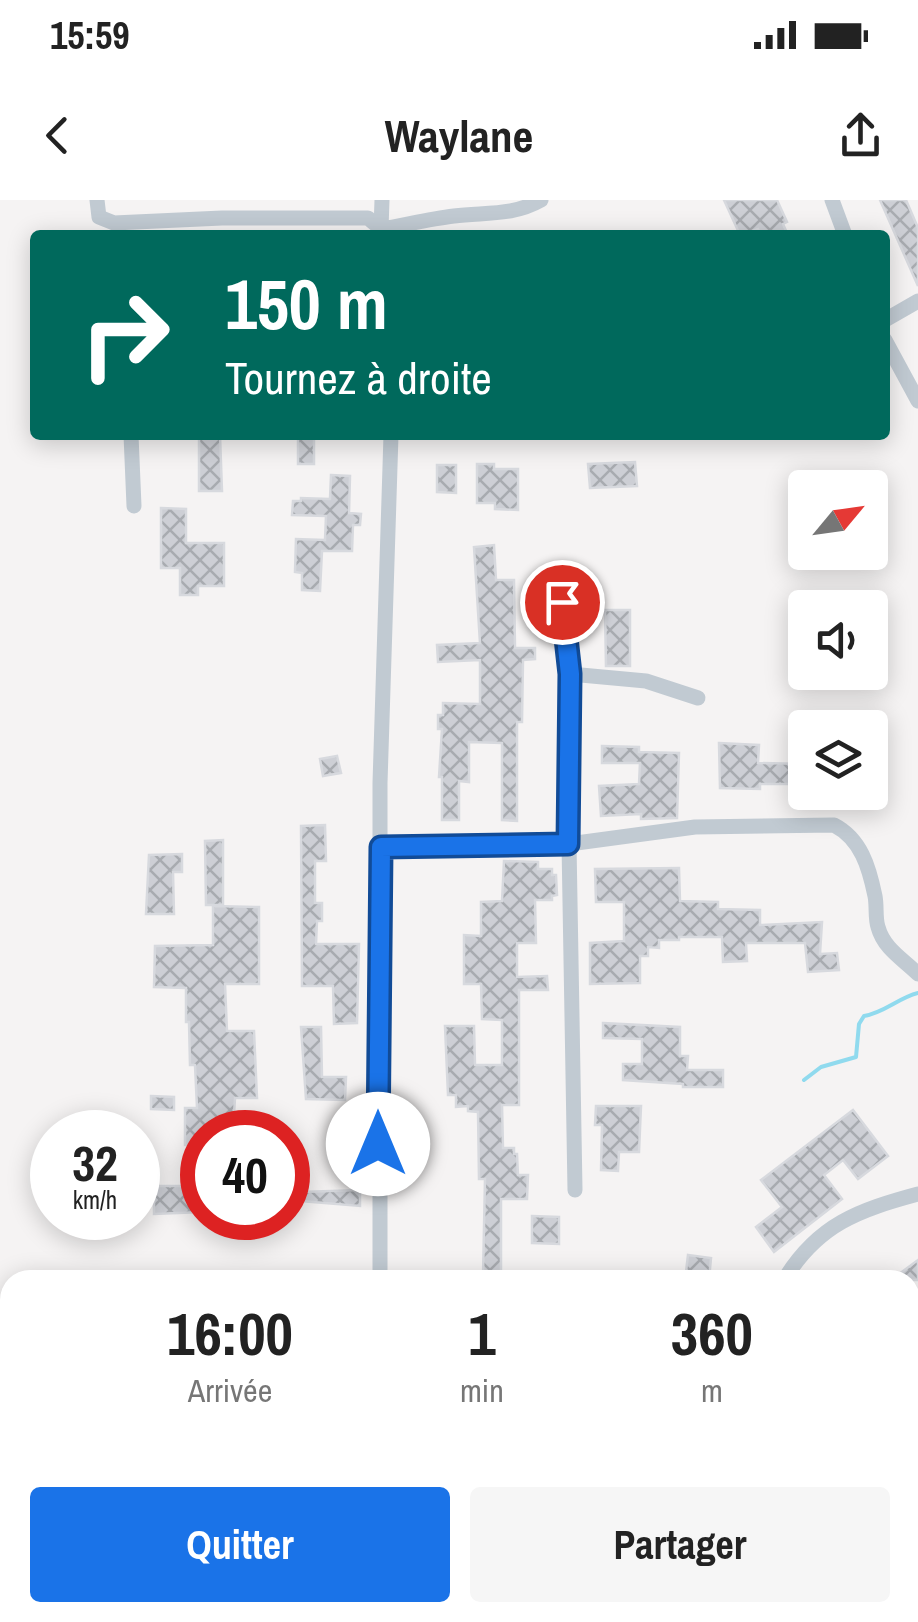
<!DOCTYPE html>
<html lang="fr">
<meta charset="utf-8">
<style>
body{margin:0;font-family:"Archivo Narrow",sans-serif;background:#f6f6f6;color:#222;height:100vh;display:flex;flex-direction:column;font-size:38px;white-space:nowrap}
*{box-sizing:border-box;margin:0}
p{font-size:32px;color:#767676}
.icon{flex:none;width:55px;height:55px;fill:none;stroke:currentColor;stroke-width:2;stroke-linecap:round;stroke-linejoin:round}
.map{position:relative;flex:1;overflow:hidden}
.details{position:absolute;left:0px;top:1070px;width:920px;height:352px;display:flex;flex-direction:column;background:#fff;border-radius:30px 30px 0 0;box-shadow:0 5px 25px #0003}
.details>*{flex:none}
.top-card{position:absolute;left:30px;top:30px;width:860px;height:210px;border-radius:10px;box-shadow:0 5px 25px #0003;background:#00695c;color:#fff;overflow:hidden}
.needle{width:65px;rotate:61deg}
.controls{position:absolute;left:788px;top:270px;display:grid;gap:20px}
.controls a{display:grid;place-items:center;width:100px;height:100px;border-radius:10px;background:#fff;box-shadow:0 5px 25px #0003;font-size:50px}
.speed{position:absolute;left:30px;top:910px;display:flex;gap:20px;font-size:50px;font-weight:700;text-align:center}
.speed>*{display:grid;place-content:center;width:130px;height:130px;border-radius:50%;background:#fff;box-shadow:0 5px 25px #0003;line-height:1}
.speed small{font-size:25px;font-weight:400}
.speed .limit{border:15px solid #d22;background:#fff;color:#111}
.pin{position:absolute;display:grid;place-items:center;width:85px;height:85px;color:#fff;margin:-42px;border:5px solid #fff;border-radius:50%;box-shadow:0 2px 10px #0007}
.me{position:absolute;width:110px;margin:-55px;rotate:0deg;stroke-linejoin:round;filter:drop-shadow(0 0 8px #0008)}
.turn{display:flex;align-items:center;gap:35px;height:210px;padding:0 30px;font-size:45px}
.turn .icon{width:130px;height:130px;stroke-width:2.5}
.turn b{display:block;font-size:70px;line-height:85px}
.eta{display:flex;justify-content:space-evenly;align-items:center;height:170px;text-align:center}
.eta b{font-size:60px;font-weight:800;line-height:70px}
.action{display:flex;gap:20px;margin-top:auto;padding:20px 30px}
.action a{flex:1;height:115px;border-radius:10px;background:#1a73e8;color:#fff;font-size:40px;font-weight:800;line-height:115px;text-align:center}
.action a+a{background:#f6f6f6;color:#222}
.status{display:flex;justify-content:space-between;align-items:center;height:70px;padding:0 50px;background:#fff;direction:ltr}
.status svg{height:28px;fill:currentColor}
header{display:flex;justify-content:space-between;align-items:center;height:130px;padding:0 30px;background:#fff;font-size:45px;font-weight:800}
.map>svg:first-child{display:block}
.lines{fill:none;stroke-linecap:round;stroke-linejoin:round}
.stream{stroke:#90daee;stroke-width:4}
.building{fill:url(#building-cross-hatch);stroke:#d7d9de;stroke-width:2.5}
.minor{stroke:#c1cad2;stroke-width:15}
.route-casing{stroke:#114b97;stroke-width:25}
.route{stroke:#1a73e8;stroke-width:18}
</style>
<div class="status"><b>15:59</b><svg viewBox="0 0 49 12"><path d="M0 12V9h3v3zM5 12V6h3v6zM10 12V3h3v9zM15 12V0h3v12zM26 1h20v11H26zM47 4h2v5h-2z"/></svg></div>
<header><svg class="icon" aria-label="back" viewBox="0 0 24 24"><path d="M15 5l-7 7 7 7"/></svg>Waylane<svg class="icon" aria-label="share" viewBox="0 0 24 24"><path d="M12 15V3M7 8l5-5 5 5M5 13v7h14v-7"/></svg></header>
<div class="map">
<svg width="918" height="1422" viewBox="0 0 918 1422">
<defs>
<pattern id="building-cross-hatch" width="8" height="8" patternUnits="userSpaceOnUse" patternTransform="scale(2.5)"><rect width="8" height="8" fill="#cdcfd5"/><path d="M0 0l8 8M0 8l8-8" fill="none" stroke="#a8abb0"/></pattern>
</defs>
<rect width="100%" height="100%" fill="#f5f3f3"/>
<g class="lines">
<path class="stream" d="M804,880L821,867L856,857L859,824L864,816C884,813 898,798 918,793"/>
</g>
<g class="building">
<path d="M724,0H777L787,22L783,24L788,35H761L758,29L740,35Z"/>
<path d="M880,0H906L918,28V86Z"/>
<path d="M199,235H220L222,291H199Z"/>
<rect x="298" y="235" width="16" height="29"/>
<path d="M635,262L637,286L590,288L588,264Z"/>
<path d="M477,264H494V269H518V310L495,309V303H477Z"/>
<path d="M437,265H456V293L437,292Z"/>
<path d="M331,275L350,276L349,313L361,314L360,325H353L352,351H322L320,391L302,390V373L295,372L296,339L325,340L326,316L292,315L293,301H301V298L330,299Z"/>
<path d="M161,308L186,309V343H224V386H198V395H180V368H161Z"/>
<path d="M494,345L496,380H514L515,448H535V459L523,460L522,522H517V621L502,620V543L469,542V582L459,581V620H442V577H439L442,529H438V515H443V503L480,504V460L438,462L437,445L480,443L474,347Z"/>
<path d="M605,410H630V466H606Z"/>
<path d="M719,543L759,545L758,563L805,564V584H760V589L720,588Z"/>
<path d="M602,546L639,547V552L679,553L677,618L641,619V614L601,616L599,586L639,584L640,563H602Z"/>
<path d="M337,556L341,573L323,576L320,559Z"/>
<path d="M325,625L326,661H315V703H322V721H317L316,744H359L357,823L334,824L333,786H302L301,626Z"/>
<path d="M223,640V705H206L205,641Z"/>
<path d="M182,654V672H173L174,714H146L149,655Z"/>
<path d="M504,661L538,662V669H552V675H556L557,695L552,696V700H535L536,743H517V777L547,776L548,790H519V905H502L503,948H514V954H517L518,975H528L527,999H501V1076H483L485,979H479L478,912L468,911V906L456,907V895H448L445,826H474L475,865H502V820L482,819L481,784H464V735L481,736V702L502,701Z"/>
<path d="M679,668L680,701L718,702V709L760,710V725L822,722L820,754L837,753L839,770L808,772L805,743H746L747,761L723,762L722,737H679V740H659V748L648,747V756H640V783L590,784V743L624,741V702H596L595,669Z"/>
<path d="M213,706L259,707V784H225L227,831H254L257,898H235L233,932H202V945H185V908H197L195,865H190L189,822H186V788L154,787L155,746L213,745Z"/>
<path d="M603,823L680,827V856H688L687,870H723V887H683V884L623,880V864H642V839L603,838Z"/>
<path d="M301,827H321L322,877H346L345,900L306,899Z"/>
<path d="M151,896L174,897V910L151,909Z"/>
<path d="M596,906H641L639,952H619L618,971L601,970L602,925H595Z"/>
<path d="M853,910L888,956L858,979L843,960L824,975L842,999L774,1052L756,1027L782,1007L761,980Z"/>
<path d="M154,986H202V1012L154,1014Z"/>
<path d="M360,990V1006L301,1001V992Z"/>
<path d="M532,1016L559,1017V1044L532,1043Z"/>
<path d="M688,1055L711,1058L709,1080H685Z"/>
<path d="M918,1060V1080H891Z"/>
</g>
<g class="lines">
<g class="minor">
<path d="M97,0L99,17L114,23L222,18H368L381,29L382,35"/>
<path d="M382,0L381,29C405,25 429,19 454,16C485,12 513,16 541,0"/>
<path d="M832,0L845,35"/>
<path d="M885,120L918,101"/>
<path d="M885,140L918,201"/>
<path d="M131,235L134,306"/>
<path d="M562,402L570,474L569,644L575,990"/>
<path d="M570,474L646,481L698,498"/>
<path d="M381,647L569,644L695,627L834,625C861,639 869,667 875,696C877,706 875,718 878,727C884,749 903,759 918,774"/>
<path d="M380,1080V583L391,235"/>
<path d="M784,1080C818,1024 859,1010 918,994"/>
<path d="M910,1168L918,1163"/>
<path d="M910,1266L918,1277"/>
<path d="M386,1412L387,1422"/>
<path d="M812,1412L819,1422"/>
<path d="M780,1422L788,1412"/>
</g>
</g>
<g class="lines">
<g class="route-casing">
<path id="route" d="M378,944L381,647L568,644L570,474L562,402"/>
</g>
<use href="#route" class="route"/>
</g>
</svg>
<div class="controls">
<a><svg class="needle" viewBox="-14 -14 28 28"><path d="M0-13l5 13h-10z" fill="#e53935"/><path d="M0 13l5-13h-10z" fill="#767676"/></svg></a>
<a><svg class="icon" aria-label="sound" viewBox="0 0 24 24"><path d="M4 9h4l5-4v14l-5-4H4zM17 9q2 3 0 6"/></svg></a>
<a><svg class="icon" aria-label="layers" viewBox="0 0 24 24"><path d="M12 4l9 5-9 5-9-5zM3 14l9 5 9-5"/></svg></a>
</div>
<div class="speed"><div>32<small>km/h</small></div><div class="limit">40</div></div>
<div class="pin" style="left:562px;top:402px;background:#d93025"><svg class="icon" aria-label="arrive" viewBox="0 0 24 24"><path d="M6 21V4h12l-3 4 3 4H6"/></svg></div>
<svg class="me" style="left:378px;top:944px" viewBox="-20 -20 40 40"><circle r="19" fill="#fff"/><path d="M0-13L10 11 0 6-10 11z" fill="#1a73e8"/></svg>
<div class="top-card">
<div class="turn"><svg class="icon" aria-label="right" viewBox="0 0 24 24"><path d="M7 20v-9h11M14 6l5 5-5 5"/></svg><div><b>150 m</b>Tournez à droite</div></div>
</div>
<section class="details">
<div class="eta">
<div><b>16:00</b><p>Arrivée</p></div>
<div><b>1</b><p>min</p></div>
<div><b>360</b><p>m</p></div>
</div>
<div class="action"><a>Quitter</a><a>Partager</a></div>
</section>
</div>
